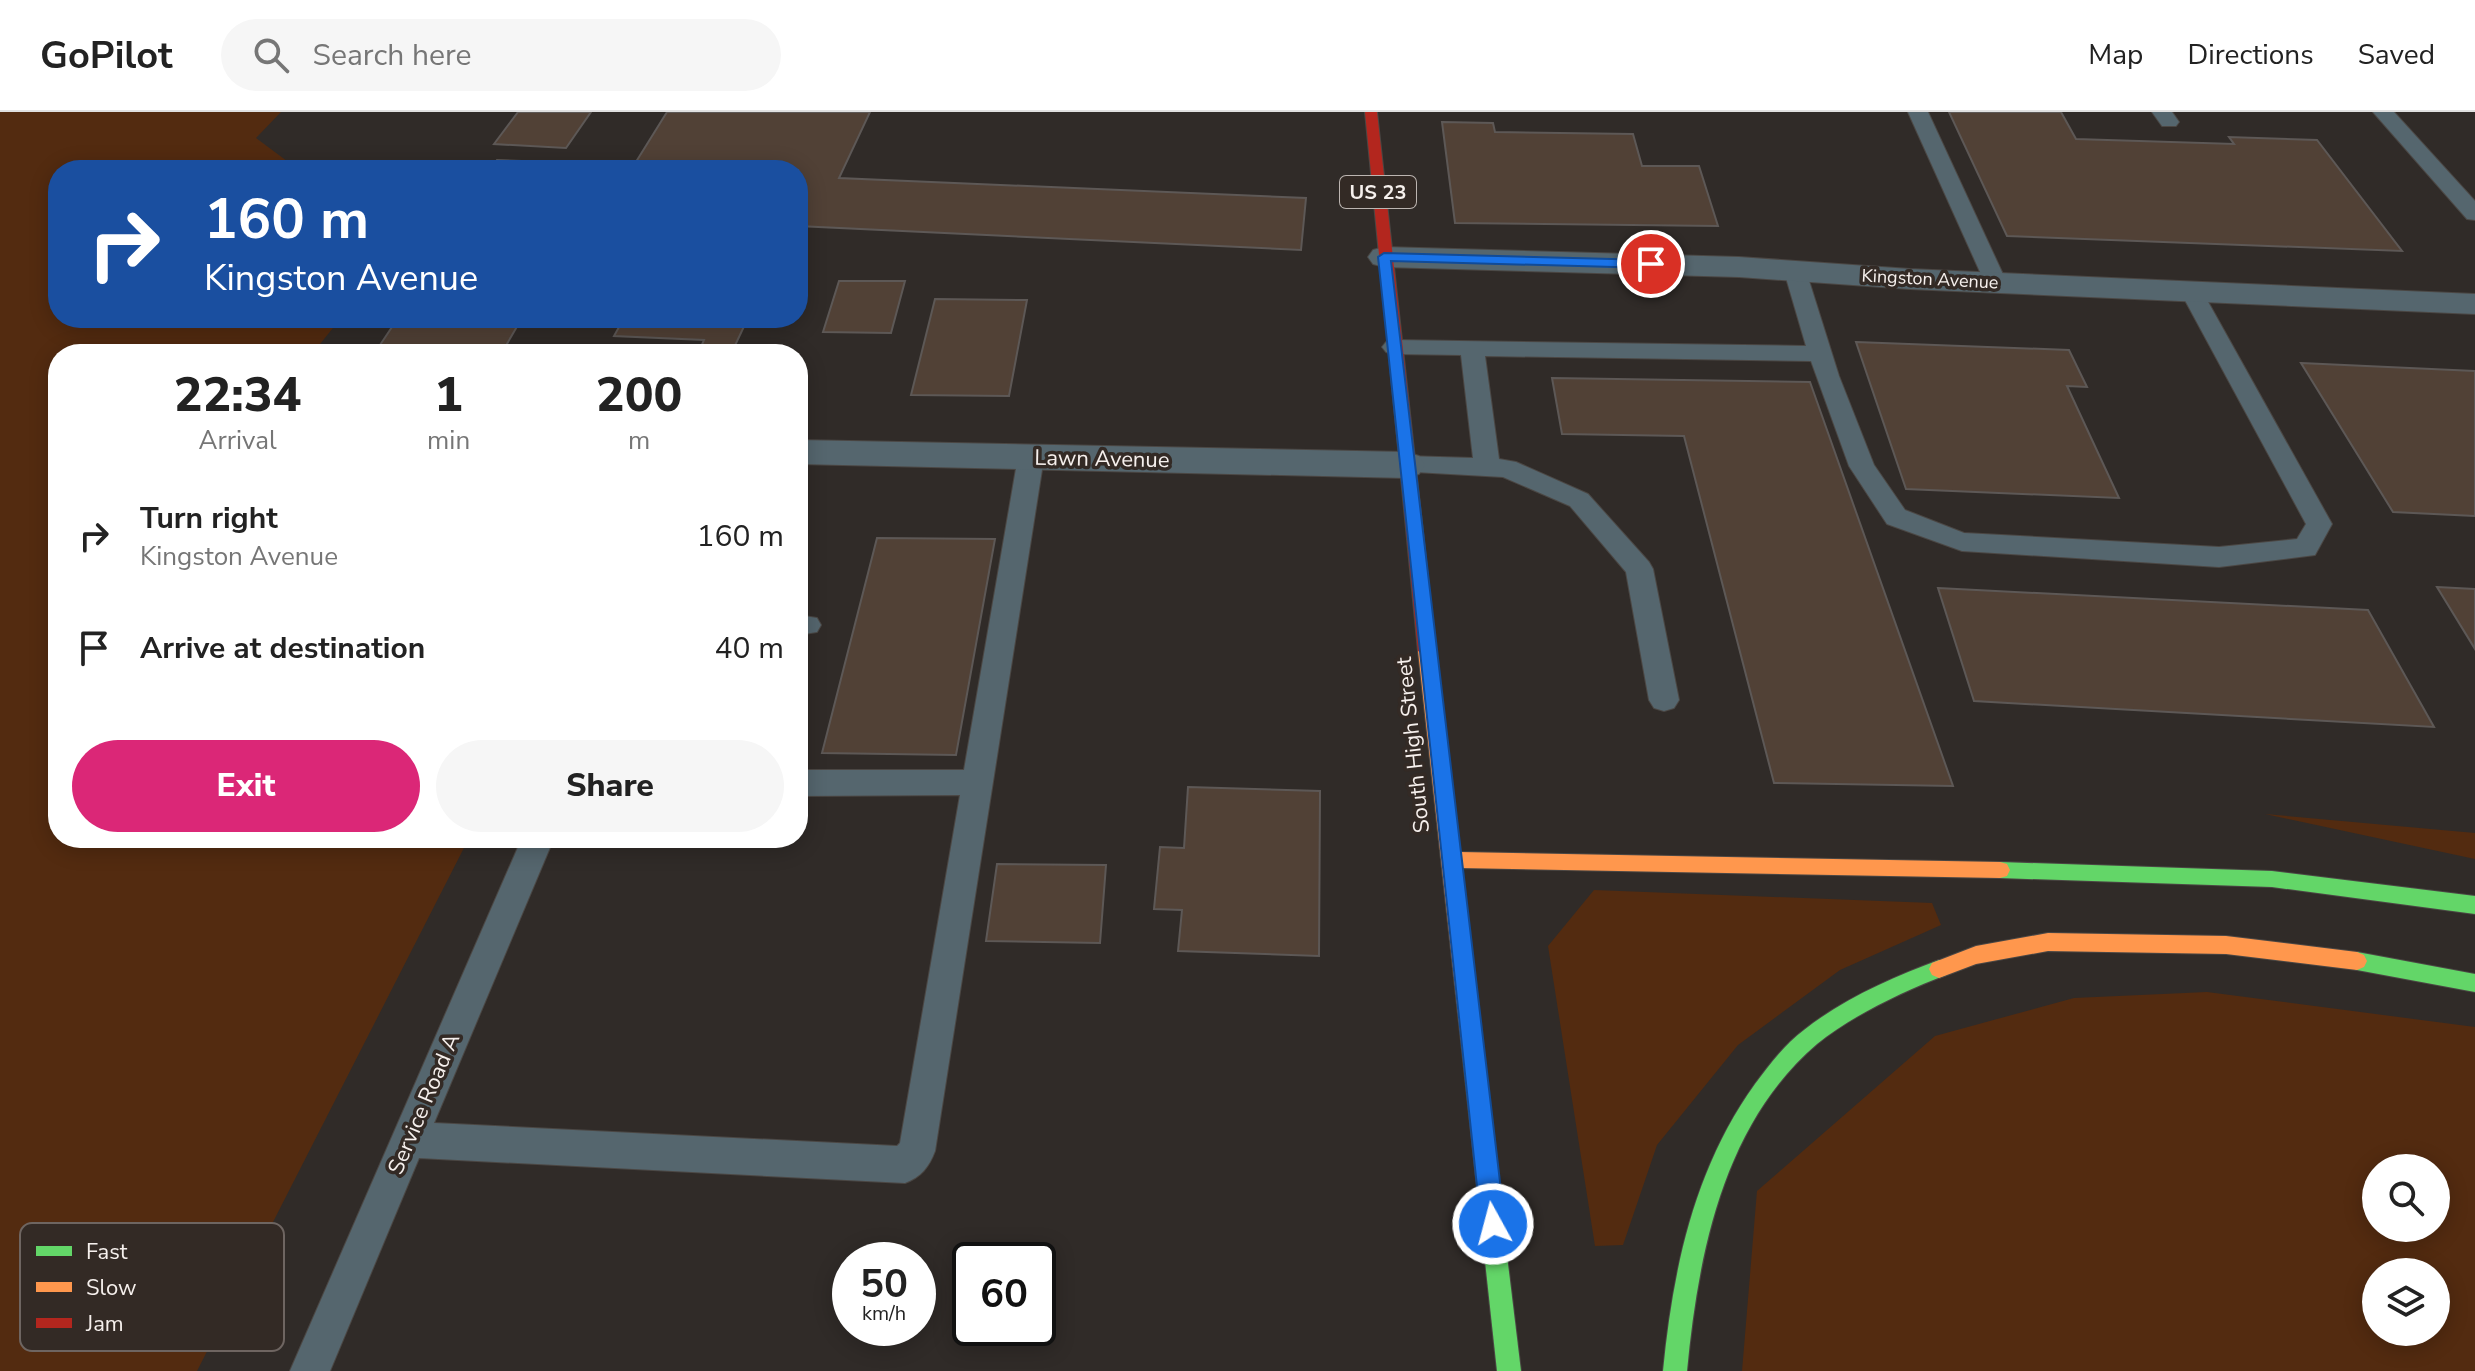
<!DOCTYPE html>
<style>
body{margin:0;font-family:"Nunito Sans",sans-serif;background:#f6f6f6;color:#222;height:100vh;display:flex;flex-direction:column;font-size:30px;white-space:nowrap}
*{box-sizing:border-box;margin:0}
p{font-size:26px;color:#767676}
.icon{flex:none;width:44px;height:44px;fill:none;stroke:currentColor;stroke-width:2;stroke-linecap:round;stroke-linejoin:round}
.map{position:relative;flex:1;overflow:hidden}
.drawer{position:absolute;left:48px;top:232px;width:760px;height:504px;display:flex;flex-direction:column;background:#fff;border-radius:32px;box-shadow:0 4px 20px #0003}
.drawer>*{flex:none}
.hud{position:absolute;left:48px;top:48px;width:760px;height:168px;border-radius:32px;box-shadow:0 4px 20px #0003;background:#1a4fa0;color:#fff;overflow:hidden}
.controls{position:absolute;left:2362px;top:1042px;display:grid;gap:16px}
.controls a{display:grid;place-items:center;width:88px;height:88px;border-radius:50%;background:#fff;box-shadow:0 4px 20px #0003;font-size:40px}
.speed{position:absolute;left:832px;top:1130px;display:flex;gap:16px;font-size:40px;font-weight:700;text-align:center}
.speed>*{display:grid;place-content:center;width:104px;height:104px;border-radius:50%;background:#fff;box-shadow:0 4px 20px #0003;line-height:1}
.speed small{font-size:20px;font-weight:400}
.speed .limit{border:4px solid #111;border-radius:12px;background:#fff;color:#111}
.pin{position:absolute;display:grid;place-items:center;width:68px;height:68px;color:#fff;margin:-34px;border:4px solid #fff;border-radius:50%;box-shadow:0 2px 8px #0007}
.me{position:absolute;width:88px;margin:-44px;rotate:353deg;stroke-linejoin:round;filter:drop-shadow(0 0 6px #0008)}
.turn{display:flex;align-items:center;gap:28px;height:168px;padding:0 24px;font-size:36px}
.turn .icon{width:104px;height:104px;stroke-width:2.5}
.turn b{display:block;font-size:56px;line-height:68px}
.eta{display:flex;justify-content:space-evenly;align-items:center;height:136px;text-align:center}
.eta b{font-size:48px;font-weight:800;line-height:56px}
.cta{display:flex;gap:16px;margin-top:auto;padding:16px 24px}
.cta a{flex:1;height:92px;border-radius:48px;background:#db2777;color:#fff;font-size:32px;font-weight:800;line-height:92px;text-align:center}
.cta a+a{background:#f6f6f6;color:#222}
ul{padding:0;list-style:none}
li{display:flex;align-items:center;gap:24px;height:112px;padding:0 24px}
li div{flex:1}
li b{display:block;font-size:30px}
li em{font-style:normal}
header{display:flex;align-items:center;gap:48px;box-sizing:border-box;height:112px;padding:0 40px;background:#fff;border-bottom:2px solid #e0e0e0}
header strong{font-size:38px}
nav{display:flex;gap:44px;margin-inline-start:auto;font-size:28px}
.search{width:560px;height:72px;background:#f6f6f6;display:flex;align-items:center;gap:20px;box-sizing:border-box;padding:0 28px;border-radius:44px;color:#767676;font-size:30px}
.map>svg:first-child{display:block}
.green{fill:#532b10;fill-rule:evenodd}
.building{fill:#514136;stroke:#5d5856;stroke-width:2}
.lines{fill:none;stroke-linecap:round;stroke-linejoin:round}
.lane-casing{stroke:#4b4744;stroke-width:2}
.street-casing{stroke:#4b4744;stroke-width:2}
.fast-casing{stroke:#4b4744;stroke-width:2}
.slow-casing{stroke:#4b4744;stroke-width:2}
.jam-casing{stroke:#4b4744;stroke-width:2}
.lane{fill:#55666e;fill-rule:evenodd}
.street{fill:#55666e;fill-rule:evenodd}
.fast{fill:#63d668;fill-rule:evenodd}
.slow{fill:#ff974d;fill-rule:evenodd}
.jam{fill:#b3261e;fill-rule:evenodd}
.route{fill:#1a73e8;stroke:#114b97;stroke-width:2}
.labels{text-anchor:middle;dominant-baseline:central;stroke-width:7;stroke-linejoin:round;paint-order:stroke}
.far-street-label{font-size:18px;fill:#f6f0ed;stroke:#332a25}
.shield{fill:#332a25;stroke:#bcb5b1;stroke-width:2}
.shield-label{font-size:20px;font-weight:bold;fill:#f6f0ed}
.street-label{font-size:22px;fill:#f6f0ed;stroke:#332a25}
.key{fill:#332a25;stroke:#6e6561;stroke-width:2}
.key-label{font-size:22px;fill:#f6f0ed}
</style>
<header>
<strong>GoPilot</strong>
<div class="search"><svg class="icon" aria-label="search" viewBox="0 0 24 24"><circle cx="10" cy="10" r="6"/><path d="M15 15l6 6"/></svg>Search here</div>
<nav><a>Map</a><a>Directions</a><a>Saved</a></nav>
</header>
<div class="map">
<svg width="2475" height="1259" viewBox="0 0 2475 1259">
<rect width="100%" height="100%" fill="#302b28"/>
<g class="green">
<path d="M0,0H281L256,26L299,58H58V206H341L312,242H58V726H469L197,1259H0Z"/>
<path d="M2265,702L2475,721V747Z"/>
<path d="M1594,778L1932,791L1941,813L1840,858L1738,933L1657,1033L1623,1133L1595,1134L1548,834Z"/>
<path d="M2207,880L2475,915V1259H1742L1757,1079L1935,924L2074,886ZM2376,1056H2436V1116H2376ZM2376,1160H2436V1220H2376Z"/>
</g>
<g class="building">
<path d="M518,0H591L566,36L494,32Z"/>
<path d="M667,0H870L839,66L1306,86L1301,138L798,114V58H489L497,48L634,53Z"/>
<path d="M1949,0H2061L2076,27L2234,32L2229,25L2317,28L2402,139L2007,124Z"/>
<path d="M1442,10L1493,11L1495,20L1633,22L1642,54H1699L1718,114L1455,111Z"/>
<path d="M839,169H905L891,221L823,220Z"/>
<path d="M935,187L1027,188L1009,284L911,283Z"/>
<path d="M398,206H522L504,237L380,233Z"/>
<path d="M624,206H748L731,242H698L704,228L614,224Z"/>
<path d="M1856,230L2069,238L2087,275L2067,274L2119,386L1906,377Z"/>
<path d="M2301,251L2475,259V404L2393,400Z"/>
<path d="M1552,266L1810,270L1953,674L1774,671L1684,324L1562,322Z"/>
<path d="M877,426L995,427L956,643L822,641Z"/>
<path d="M2437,475L2475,477V537Z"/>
<path d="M1938,476L2368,498L2434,615L1974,589Z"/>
<path d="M1188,675L1320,679L1319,844L1178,839L1182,798L1154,797L1160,735L1184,736Z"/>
<path d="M997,752L1106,753L1100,831L986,829Z"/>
</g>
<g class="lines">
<g class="lane-casing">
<g id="lane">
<path d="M1908,0H1928L2007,171L2004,176L1996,178L1985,171Z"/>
<path d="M2152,0H2172L2179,10L2176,14H2162Z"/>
<path d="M2373,0H2394L2475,89V108L2467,107Z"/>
<path d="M1795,152L1806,159L1839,264L1874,353L1905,398L1964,421L2219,435L2297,427L2306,412L2180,179L2183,174H2199L2202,179L2332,412L2315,443L2219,455L1962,439L1887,412L1849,354L1811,249L1485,244L1499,347L1516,350L1588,382L1649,450L1653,457L1679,588L1674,596L1664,599L1654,596L1649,588L1626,460L1570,394L1503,365L1397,359L1393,353L1397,347L1406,344L1473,346L1461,243L1394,242L1386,240L1382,235L1386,230L1394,228L1806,234L1784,159Z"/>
<path d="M1031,336L1040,339L1044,345L935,1039C929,1055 921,1065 905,1071L419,1046L330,1259H290L522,726H554L434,1011L897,1034L900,1031L960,683L798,684V658H964L1018,345L1022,339Z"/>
<path d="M798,503L817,506L821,513L817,520L798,523Z"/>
</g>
</g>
<g class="street-casing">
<g id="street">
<path d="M1384,135L1739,145L1910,157L2475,182V202L1910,177L1739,165L1384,155L1373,152L1368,145L1373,138Z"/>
<path d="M798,328L1406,340L1419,344L1425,353L1419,362L1406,366L798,352Z"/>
</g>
</g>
<g class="fast-casing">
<g id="fast">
<path d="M2000,750L2272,759L2475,784V802L2272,775L2000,766L1993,764L1990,758L1993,752Z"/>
<path d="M2357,840L2475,862V880L2357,858L2350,855L2347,849L2350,843Z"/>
<path d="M1939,848L1946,851L1949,857L1946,863C1904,879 1851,904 1817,932C1723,1012 1698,1143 1687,1259H1663C1673,1157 1694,1057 1755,972C1769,953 1785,932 1804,918C1843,887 1893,865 1939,848Z"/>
<path d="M1471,919L1478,922L1481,929L1521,1259H1497L1461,929L1464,922Z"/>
</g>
</g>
<g class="slow-casing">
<g id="slow">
<path d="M1427,533L1436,539L1459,740L2000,750L2007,752L2010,758L2007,764L2000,766L1461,756L1481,929L1478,936L1471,939L1464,936L1461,929L1418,539Z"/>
<path d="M2048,821L2226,824L2357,840L2364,843L2367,849L2364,855L2357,858L2226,842L2048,839L1976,852L1939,866L1932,863L1929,857L1932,851L1976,834Z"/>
</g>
</g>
<g class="jam-casing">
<path id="jam" d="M1365,0H1377L1436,539L1427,545L1418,539Z"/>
</g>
<use href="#lane" class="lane"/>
<use href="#street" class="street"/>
<use href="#fast" class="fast"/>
<use href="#slow" class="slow"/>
<use href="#jam" class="jam"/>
</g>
<path class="route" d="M1384,141L1651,148L1657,152L1651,156L1391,149L1505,1112L1501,1120L1493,1124L1485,1120L1481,1112L1378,145Z"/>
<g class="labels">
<g class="far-street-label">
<text transform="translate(1930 167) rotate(3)">Kingston Avenue</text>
</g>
<rect class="shield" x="1340" y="64" width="76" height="32" rx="6"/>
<g class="shield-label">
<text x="1378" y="80">US 23</text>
</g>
<g class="street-label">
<text transform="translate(1102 347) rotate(1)">Lawn Avenue</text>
<text transform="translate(1413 633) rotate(-96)">South High Street</text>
<text transform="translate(424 992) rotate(-67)">Service Road A</text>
</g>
</g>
<rect x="20" y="1111" width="264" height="128" rx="12" class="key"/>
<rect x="36" y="1134" width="36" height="10" fill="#63d668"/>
<rect x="36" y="1170" width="36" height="10" fill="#ff974d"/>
<rect x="36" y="1206" width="36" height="10" fill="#b3261e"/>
<g class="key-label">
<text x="86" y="1147">Fast</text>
<text x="86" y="1183">Slow</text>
<text x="86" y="1219">Jam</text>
</g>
</svg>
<div class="controls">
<a><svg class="icon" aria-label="search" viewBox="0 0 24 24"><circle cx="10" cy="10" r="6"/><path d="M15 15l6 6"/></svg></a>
<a><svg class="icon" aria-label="layers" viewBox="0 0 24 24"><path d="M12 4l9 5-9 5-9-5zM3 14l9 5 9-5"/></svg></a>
</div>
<div class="speed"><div>50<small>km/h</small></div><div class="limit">60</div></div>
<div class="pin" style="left:1651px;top:152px;background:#d93025"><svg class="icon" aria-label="arrive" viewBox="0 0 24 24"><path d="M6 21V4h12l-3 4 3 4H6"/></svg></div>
<svg class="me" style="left:1493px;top:1112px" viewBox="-20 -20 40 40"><circle r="17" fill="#1a73e8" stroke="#fff" stroke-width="3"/><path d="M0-11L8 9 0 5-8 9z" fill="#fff"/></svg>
<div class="hud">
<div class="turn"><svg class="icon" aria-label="right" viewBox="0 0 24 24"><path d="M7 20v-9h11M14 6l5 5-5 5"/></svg><div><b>160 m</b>Kingston Avenue</div></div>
</div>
<section class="drawer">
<div class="eta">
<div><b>22:34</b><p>Arrival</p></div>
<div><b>1</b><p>min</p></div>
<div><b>200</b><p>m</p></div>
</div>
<ul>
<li><svg class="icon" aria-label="right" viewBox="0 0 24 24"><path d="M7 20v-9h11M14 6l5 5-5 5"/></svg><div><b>Turn right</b><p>Kingston Avenue</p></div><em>160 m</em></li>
<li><svg class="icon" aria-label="arrive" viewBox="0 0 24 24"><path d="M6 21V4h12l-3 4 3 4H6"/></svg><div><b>Arrive at destination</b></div><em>40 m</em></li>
</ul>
<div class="cta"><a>Exit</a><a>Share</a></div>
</section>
</div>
